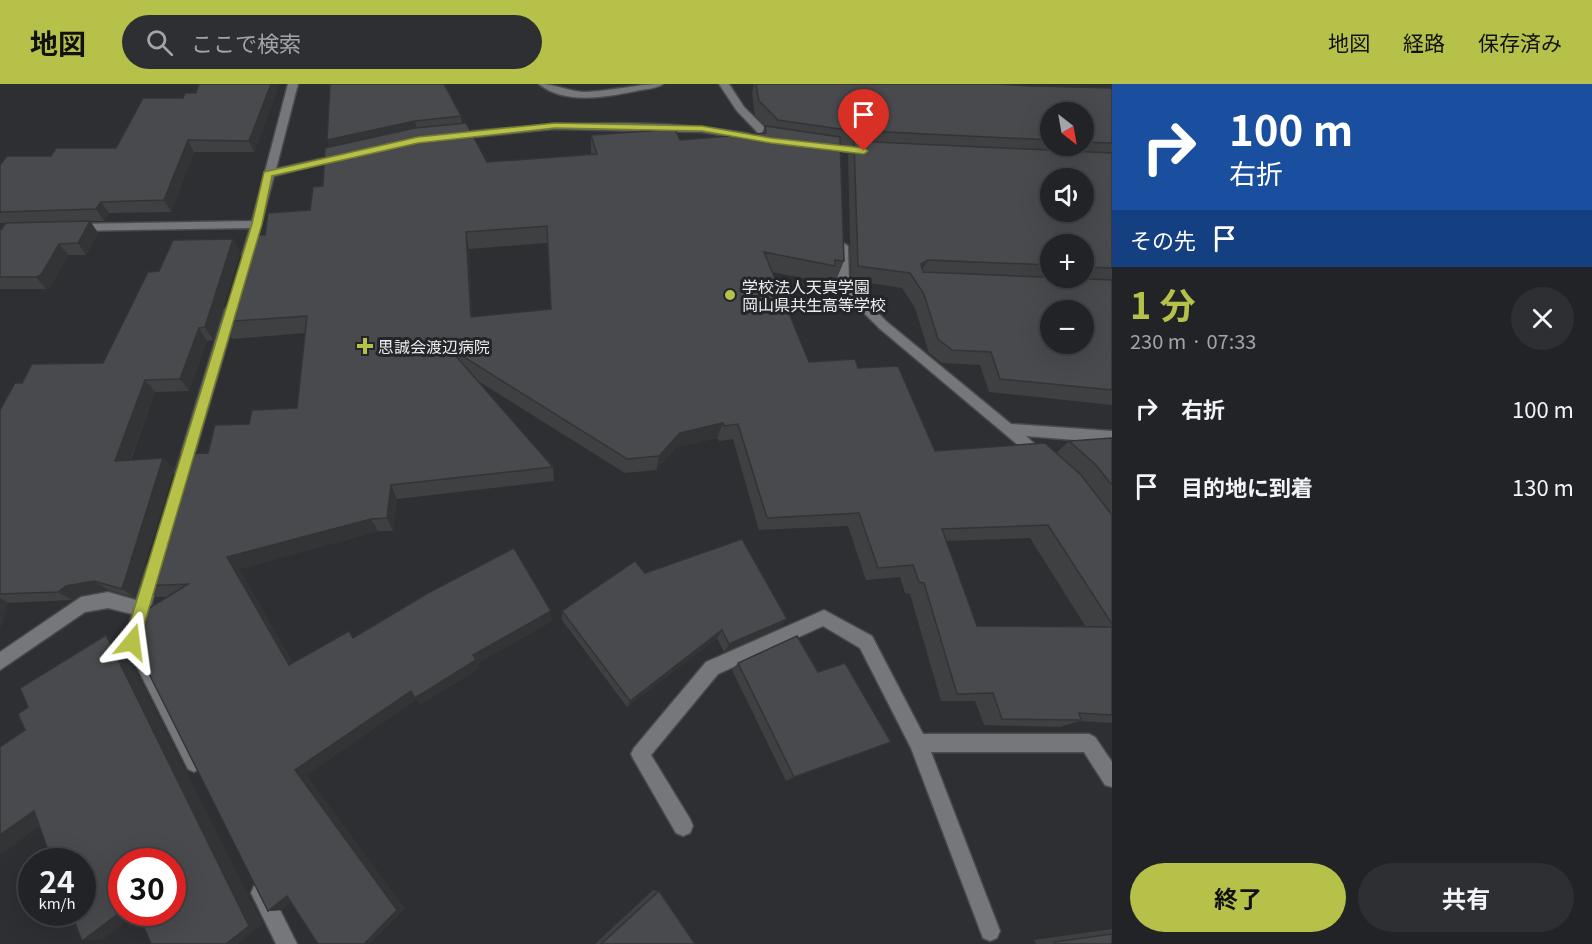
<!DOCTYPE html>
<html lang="ja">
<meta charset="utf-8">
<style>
body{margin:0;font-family:Georgia,"Noto Sans JP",serif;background:#2e2f32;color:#f1f3f6;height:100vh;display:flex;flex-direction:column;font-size:22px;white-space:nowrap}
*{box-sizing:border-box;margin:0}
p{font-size:20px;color:#a2a4a7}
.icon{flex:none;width:33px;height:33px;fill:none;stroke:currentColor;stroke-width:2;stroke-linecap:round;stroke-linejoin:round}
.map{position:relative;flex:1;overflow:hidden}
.sheet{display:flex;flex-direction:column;background:#222326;width:480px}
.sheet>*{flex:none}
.hud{background:#1a4fa0;color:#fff;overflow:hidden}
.needle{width:39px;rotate:149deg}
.fabs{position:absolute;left:1040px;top:18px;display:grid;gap:12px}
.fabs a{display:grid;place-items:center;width:54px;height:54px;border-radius:50%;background:#222326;box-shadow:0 6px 24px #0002,0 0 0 2px #3f4043;font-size:30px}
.speed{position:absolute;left:18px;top:764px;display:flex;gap:12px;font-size:30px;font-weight:700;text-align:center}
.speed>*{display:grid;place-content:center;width:78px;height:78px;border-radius:50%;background:#222326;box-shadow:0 6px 24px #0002,0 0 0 2px #3f4043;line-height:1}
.speed small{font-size:15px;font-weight:400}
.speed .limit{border:9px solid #d22;background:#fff;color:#111}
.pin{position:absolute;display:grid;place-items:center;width:51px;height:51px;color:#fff;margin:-62px -26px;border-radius:50% 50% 50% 0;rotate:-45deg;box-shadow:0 0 6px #0007}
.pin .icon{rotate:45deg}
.me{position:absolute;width:66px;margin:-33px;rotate:16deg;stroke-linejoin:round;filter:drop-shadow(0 0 4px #0008)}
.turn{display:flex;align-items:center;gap:21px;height:126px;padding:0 18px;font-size:27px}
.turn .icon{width:78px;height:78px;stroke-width:2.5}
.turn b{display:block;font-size:42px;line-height:51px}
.then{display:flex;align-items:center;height:57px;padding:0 18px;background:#0003;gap:12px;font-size:22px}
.round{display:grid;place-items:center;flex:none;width:63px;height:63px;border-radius:32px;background:#2e2f32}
.summary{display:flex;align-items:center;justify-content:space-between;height:102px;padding:0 18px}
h1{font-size:36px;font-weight:700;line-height:45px;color:#b6c149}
.action{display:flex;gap:12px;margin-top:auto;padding:12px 18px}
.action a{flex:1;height:69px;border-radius:36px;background:#b6c149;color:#111;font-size:24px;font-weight:700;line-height:69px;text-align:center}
.action a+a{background:#2e2f32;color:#f1f3f6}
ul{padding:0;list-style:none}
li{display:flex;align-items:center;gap:18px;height:78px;padding:0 18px}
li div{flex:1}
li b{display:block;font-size:22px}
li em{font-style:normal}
header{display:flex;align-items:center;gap:36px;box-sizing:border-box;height:84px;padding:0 30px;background:#b6c149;color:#111}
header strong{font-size:28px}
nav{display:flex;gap:33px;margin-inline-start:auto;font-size:21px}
.search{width:420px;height:54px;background:#2e2f32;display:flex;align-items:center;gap:15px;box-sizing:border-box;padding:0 21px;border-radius:33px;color:#a2a4a7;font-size:22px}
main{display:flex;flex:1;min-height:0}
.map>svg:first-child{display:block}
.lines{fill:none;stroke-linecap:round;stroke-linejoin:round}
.minor-casing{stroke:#494a4d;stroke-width:3}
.minor{fill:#76777b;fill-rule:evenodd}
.wall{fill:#3e4042;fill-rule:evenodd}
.shaded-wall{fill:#323436}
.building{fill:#484a4d;stroke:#323436;stroke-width:1.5;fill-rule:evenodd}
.route{fill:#b6c149;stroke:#767d2f;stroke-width:1.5}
.poi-dot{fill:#b6c149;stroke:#242528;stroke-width:2}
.labels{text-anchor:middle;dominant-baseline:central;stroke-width:6;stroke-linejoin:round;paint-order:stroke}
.poi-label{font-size:16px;fill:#ebecee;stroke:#242528;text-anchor:start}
</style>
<header>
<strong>地図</strong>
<div class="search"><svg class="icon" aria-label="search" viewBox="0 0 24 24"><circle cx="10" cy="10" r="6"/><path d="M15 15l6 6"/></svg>ここで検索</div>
<nav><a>地図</a><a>経路</a><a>保存済み</a></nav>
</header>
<main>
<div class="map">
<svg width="1112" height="860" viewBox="0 0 1112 860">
<rect width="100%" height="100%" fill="#2e2f32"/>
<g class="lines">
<g class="minor-casing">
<g id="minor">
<path d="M288,0H298L276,85L343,70L348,73L274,92L252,174L248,175L242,171L250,144L70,147L68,144L74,140L252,137Z"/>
<path d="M539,0C556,0 570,8 586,8C612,7 637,0 663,0C656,5 644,5 636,7C607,13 564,21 539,0Z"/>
<path d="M719,0H729L744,23L775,54V58H767L764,54L759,57L702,48L555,45L452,55L447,52L452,49C554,39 660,32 761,52L737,27Z"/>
<path d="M822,60L869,64L874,67L869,70L818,65L817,63Z"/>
<path d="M842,158L848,162L849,200L887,238L1011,340L1112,347V359L1026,352L1049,373L1047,377H1037L879,244L839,204L836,162Z"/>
<path d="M231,221L237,225L189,389L187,393H177L175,389L225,225Z"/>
<path d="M153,480L159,482L161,487L141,556L203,679L200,685L194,688L188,685L124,557L132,530L108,524L85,528L0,586V568L81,513L108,508L136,516L147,482Z"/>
<path d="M824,526L872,552L923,650H1089L1095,653L1112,678V703L1105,701L1084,668H931L1000,847L997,854L990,857L983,854L911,664L860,564L823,542L718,590L651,671L690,735L693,742L690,749L683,752L676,749L634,676L631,670L634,664L706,578Z"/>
<path d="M261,799L268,802L297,860H276L251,809L254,802Z"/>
</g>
</g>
<use href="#minor" class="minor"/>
</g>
<g class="wall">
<path d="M199,0H276L278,5L254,68H194L171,128L109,129L104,137H90L98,149L86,171H68L51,202L46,205H0V147L5,139H0V81L51,72L116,64L183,14L196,9Z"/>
<path d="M330,0L461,32L462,39L487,78L591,70V51L680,56L762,49L765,42L755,32L752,9L754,0H997L1030,2L1112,4V321L989,308L980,281L942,279L929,269L915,224L902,204L851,196L848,71L852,61H841L844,177L837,194L830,193L828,199L772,188L809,278L858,284L935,367L1056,369L1069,357L1112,354V639L1079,637L1060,643L984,641L975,617H941L910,510L905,509L900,493L866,496L848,442L759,446L733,355L719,357L717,354L676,363L656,386L625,389L475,295L553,383L554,397L397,415L393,447H378L239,485L293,579L354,553L552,537L478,579L479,584L420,621L416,616L306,691L405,825L291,818L282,826L268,827L168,513H156L141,502L208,369L249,340L297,324L305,249L232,255L222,238L265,151L310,126L323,102L329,63ZM1050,28H1083V62H1050ZM547,159L551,225L472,233L469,165ZM1050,160H1083V194H1050ZM1030,454L1086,543L977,542L946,457Z"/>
<path d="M233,155L240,168L213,256L207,257L189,307L155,308L131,376L163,374L174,385L134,513L108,506L81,511L72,516L8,519L0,544V326L22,299L103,279Z"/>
<path d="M645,489L780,543L724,568L717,554L627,623L562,536V527Z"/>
<path d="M738,579L818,588L879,663L786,697L732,586Z"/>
<path d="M653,806L659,807L695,860H595Z"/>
<path d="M1112,845V860H1036L1034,856Z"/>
</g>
<g class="shaded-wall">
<path d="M271,0H276L278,5L254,68L249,57Z"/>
<path d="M415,37L418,51L331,70L327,56Z"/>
<path d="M188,56L194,68L171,128L164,116Z"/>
<path d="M101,118L109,129L104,137L96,125Z"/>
<path d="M90,137L98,149L86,171L78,159Z"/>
<path d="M466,148L469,165L473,249L471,233Z"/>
<path d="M233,155L240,168L213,256L205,243Z"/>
<path d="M59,160L68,171L51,202L46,205L36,193Z"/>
<path d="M928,176L919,191L913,194L921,180Z"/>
<path d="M199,244L207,257L189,307L180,295Z"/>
<path d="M145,296L155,308L126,388L115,377Z"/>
<path d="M723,339L717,354L676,363L656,386L659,372L680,349Z"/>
<path d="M163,374L174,385L134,513L122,505Z"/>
<path d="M391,401L397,415L393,447L387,434Z"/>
<path d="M371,435L378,447L239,485L300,590L289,581L227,473Z"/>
<path d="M94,497L108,506L81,511L72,516L58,508L66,502Z"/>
<path d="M0,514L8,519L0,544Z"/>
<path d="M551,527L552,537L478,579L479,584L420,621L416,616L306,691L405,825L370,860H364L295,686L411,607Z"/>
<path d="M787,535L780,543L724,568L729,560Z"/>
<path d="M722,546L717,554L627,623L630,617Z"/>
<path d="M106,551L123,561L263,840L238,860H226Z"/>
<path d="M891,658L879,663L786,697L794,693Z"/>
<path d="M34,727L56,730L0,771V751Z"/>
<path d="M287,812H300L282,826L268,827Z"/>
<path d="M122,827V828H138L104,855L82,857Z"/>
</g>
<g class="building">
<path d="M199,0H271L249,57L188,56L164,116L101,118L96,125L0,128V81L7,72H51L56,64H116L143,14H183L185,9H196Z"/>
<path d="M330,0H444L461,32L415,37L327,56Z"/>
<path d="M756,0H997L1030,2L1112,4V59L1083,58V28H1050V56L847,46L778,36L759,17Z"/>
<path d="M466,39L487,78L597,70L591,51L675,45L680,56L766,49L765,42L840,53L844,177L835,176V182L764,168L809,278L855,275L858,284L898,282L935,367L1045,359L1081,391L1112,431V540L1048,441L942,445L977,542L1112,543V631L1079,629L1081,636L1002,635L993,609L957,610L924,499L919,498L913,481L878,484L859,429L767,434L738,340L724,342L723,339L680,349L659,372L627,375L448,263L553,383L391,401L387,434L371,435L227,473L289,581L349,547L353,554L428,509L514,464L551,527L473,571L476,576L415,614L411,607L295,686L397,826L364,860H318L287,812L268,827L127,546L130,536L188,500L141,502L181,370L208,369L215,341L249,340L252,326L297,324L307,232L222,238L249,151H265L268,129L310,126L313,103L323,102L325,64L415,44ZM547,142L551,225L471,233L466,148Z"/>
<path d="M854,57L1112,69V184L1083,183V160H1050V181L928,176L921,180L923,188L1112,196V306L1000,295L991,268L952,266L938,255L924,210L910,189L858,182ZM1050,94H1083V128H1050ZM1050,226H1083V260H1050Z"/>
<path d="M90,137L78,159L59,160L41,191L36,193H0V147L6,139Z"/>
<path d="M233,155L205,243L199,244L180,295L145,296L115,377L163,374L122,505L94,497L66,502L58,508L0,510V326L15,299H22L32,280L103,279L148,188L159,187L173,156Z"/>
<path d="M1112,354V401L1095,380L1069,357Z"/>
<path d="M742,455L787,535L729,560L722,546L630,617L562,527L635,477L645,489Z"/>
<path d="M106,551L249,842L226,860H151L138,828H172V777H122V827L82,857L71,828H82V777H52L34,727L0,751V663L25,646L18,630L28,623L20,604Z"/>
<path d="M797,552L818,588L845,579L891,658L794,693L738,579Z"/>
<path d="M659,807L695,860H601Z"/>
<path d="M1112,850V860H1055L1054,858Z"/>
</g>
<path class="route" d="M555,39L702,42L771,54L864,64L868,67L864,70L771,59L702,47L555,44L418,59L272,92L262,140L139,558L137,563L132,565L126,563L124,558L252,140L264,88L418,53Z"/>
<g class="poi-dot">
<circle cx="730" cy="211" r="6"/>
<path d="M362 253h6v6h6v6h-6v6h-6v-6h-6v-6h6z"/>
</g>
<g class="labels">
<g class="poi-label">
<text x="742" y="202">学校法人天真学園<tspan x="742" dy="18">岡山県共生高等学校</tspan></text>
<text x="378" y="262">思誠会渡辺病院</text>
</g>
</g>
</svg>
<div class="fabs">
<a><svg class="needle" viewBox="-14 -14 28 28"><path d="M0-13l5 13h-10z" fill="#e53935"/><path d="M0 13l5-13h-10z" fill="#a2a4a7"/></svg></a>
<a><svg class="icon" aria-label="sound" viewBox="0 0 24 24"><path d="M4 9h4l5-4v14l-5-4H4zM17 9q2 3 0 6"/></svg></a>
<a>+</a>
<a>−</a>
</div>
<div class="speed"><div>24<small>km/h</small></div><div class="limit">30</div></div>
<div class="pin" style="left:864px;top:67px;background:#d93025"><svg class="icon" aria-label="arrive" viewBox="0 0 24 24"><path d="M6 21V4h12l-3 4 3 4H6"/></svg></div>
<svg class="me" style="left:132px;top:558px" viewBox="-20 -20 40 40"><path d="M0-17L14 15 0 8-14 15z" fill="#b6c149" stroke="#fff" stroke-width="4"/></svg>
</div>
<section class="sheet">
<div class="hud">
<div class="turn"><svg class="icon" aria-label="right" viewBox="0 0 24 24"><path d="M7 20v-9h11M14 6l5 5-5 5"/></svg><div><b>100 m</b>右折</div></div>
<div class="then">その先<svg class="icon" aria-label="arrive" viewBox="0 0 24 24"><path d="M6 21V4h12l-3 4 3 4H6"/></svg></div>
</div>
<div class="summary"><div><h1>1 分</h1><p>230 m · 07:33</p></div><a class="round"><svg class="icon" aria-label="close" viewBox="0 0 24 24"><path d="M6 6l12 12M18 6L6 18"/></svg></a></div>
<ul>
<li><svg class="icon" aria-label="right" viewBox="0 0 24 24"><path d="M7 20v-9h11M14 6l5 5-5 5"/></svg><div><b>右折</b></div><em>100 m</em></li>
<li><svg class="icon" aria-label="arrive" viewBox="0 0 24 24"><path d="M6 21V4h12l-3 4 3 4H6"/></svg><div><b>目的地に到着</b></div><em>130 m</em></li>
</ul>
<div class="action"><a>終了</a><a>共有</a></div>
</section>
</main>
